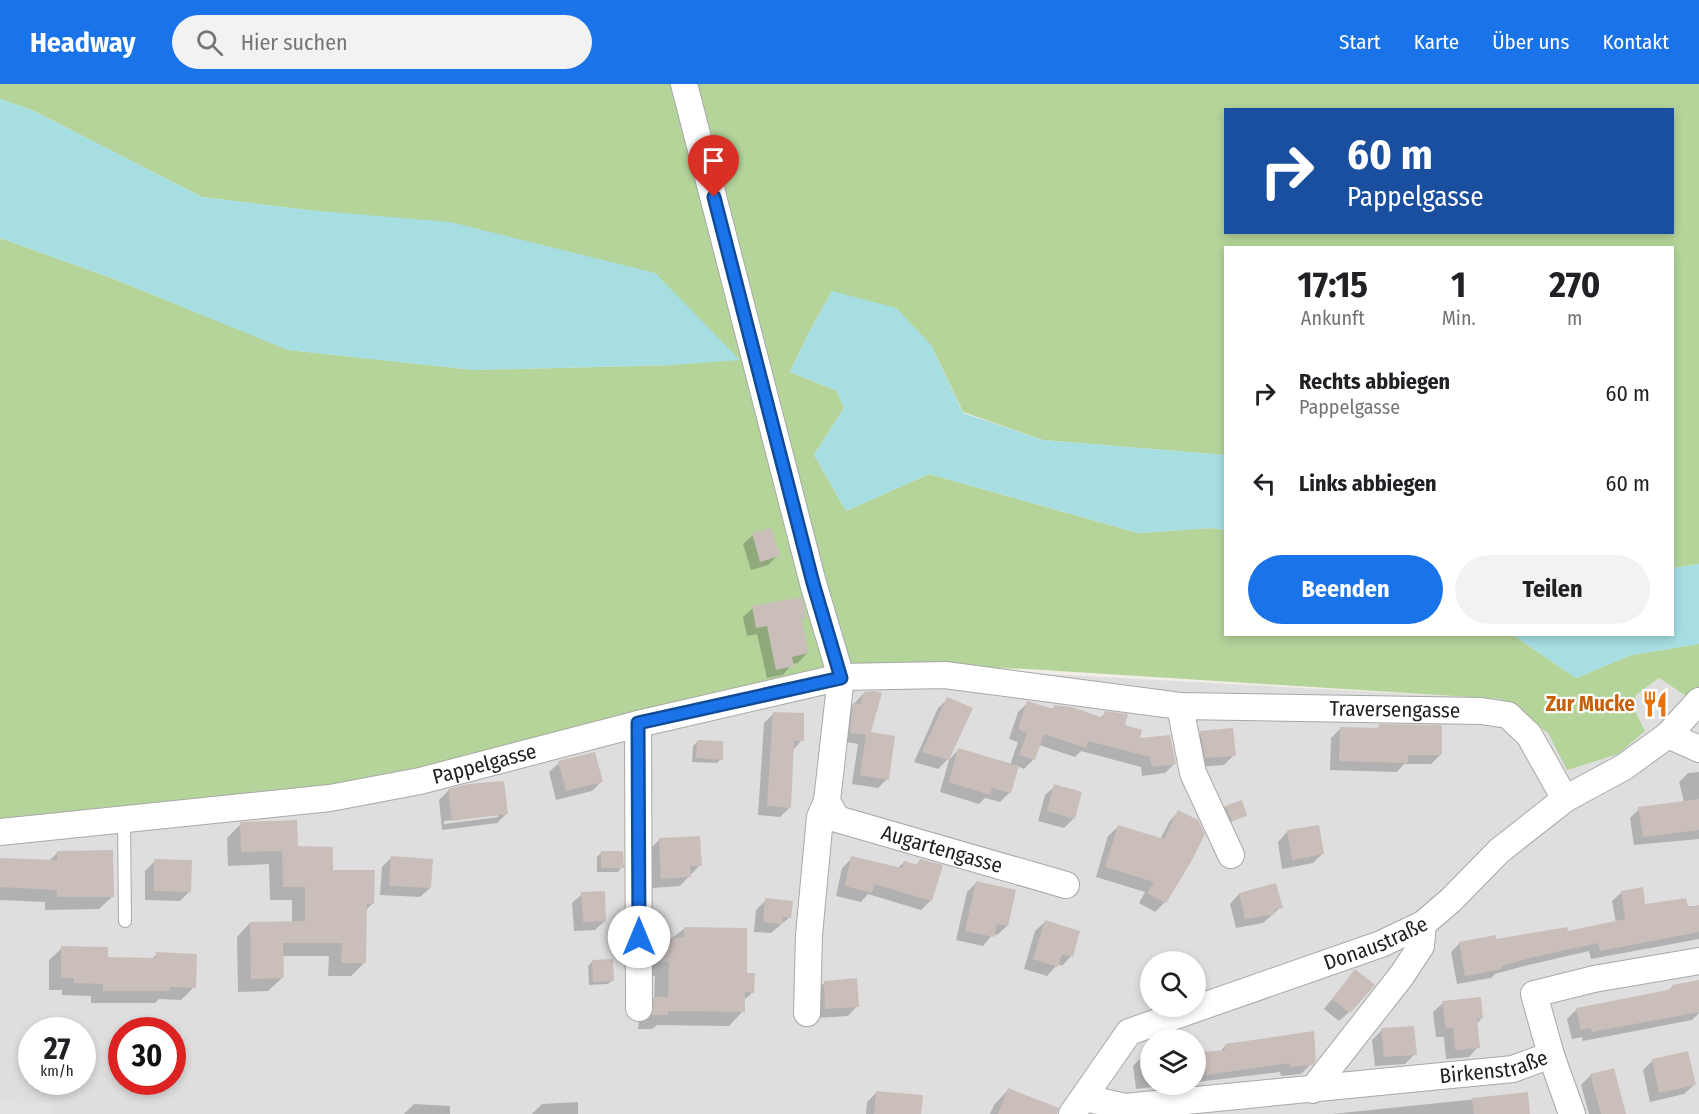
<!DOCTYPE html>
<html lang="de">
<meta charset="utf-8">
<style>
body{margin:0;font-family:"Fira Sans Condensed",sans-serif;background:#f2f2f2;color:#202124;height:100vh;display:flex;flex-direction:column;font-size:22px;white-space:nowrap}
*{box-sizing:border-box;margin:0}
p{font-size:20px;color:#757577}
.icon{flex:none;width:33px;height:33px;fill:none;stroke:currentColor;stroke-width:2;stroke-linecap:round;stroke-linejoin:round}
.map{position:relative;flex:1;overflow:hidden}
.details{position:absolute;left:1224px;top:162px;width:450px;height:390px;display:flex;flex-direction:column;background:#fff;border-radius:0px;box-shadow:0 3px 9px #0003}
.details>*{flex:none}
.hud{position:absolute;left:1224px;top:24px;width:450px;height:126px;border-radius:0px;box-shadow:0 3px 9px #0003;background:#1a4fa0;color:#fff;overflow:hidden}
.controls{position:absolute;left:1140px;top:867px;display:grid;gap:12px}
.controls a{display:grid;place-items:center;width:66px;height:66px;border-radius:50%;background:#fff;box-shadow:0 3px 9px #0003;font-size:30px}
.speed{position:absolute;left:18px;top:933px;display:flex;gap:12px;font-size:30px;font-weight:700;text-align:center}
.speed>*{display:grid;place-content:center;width:78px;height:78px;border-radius:50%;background:#fff;box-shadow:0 3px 9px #0003;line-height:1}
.speed small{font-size:15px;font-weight:400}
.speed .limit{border:9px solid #d22;background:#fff;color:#111}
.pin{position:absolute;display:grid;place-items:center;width:51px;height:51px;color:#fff;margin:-62px -26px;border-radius:50% 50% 50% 0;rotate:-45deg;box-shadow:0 0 6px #0007}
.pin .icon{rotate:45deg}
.me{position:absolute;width:66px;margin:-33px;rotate:0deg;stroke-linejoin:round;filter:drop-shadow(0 0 4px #0008)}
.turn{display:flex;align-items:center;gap:21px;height:126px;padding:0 24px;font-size:27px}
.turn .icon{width:78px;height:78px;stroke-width:2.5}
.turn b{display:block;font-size:42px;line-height:51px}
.eta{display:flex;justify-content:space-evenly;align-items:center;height:102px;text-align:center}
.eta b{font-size:36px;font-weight:700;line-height:42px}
.primary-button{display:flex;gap:12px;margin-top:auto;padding:12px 24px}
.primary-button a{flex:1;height:69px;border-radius:36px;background:#1a73e8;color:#fff;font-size:24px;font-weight:700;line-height:69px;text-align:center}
.primary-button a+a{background:#f2f2f2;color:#202124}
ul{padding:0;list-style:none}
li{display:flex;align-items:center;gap:18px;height:90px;padding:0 24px}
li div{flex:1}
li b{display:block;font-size:22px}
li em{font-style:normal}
header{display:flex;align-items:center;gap:36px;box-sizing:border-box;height:84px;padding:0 30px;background:#1a73e8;color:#fff}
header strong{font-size:28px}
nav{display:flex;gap:33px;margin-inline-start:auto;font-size:21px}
.search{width:420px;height:54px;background:#f2f2f2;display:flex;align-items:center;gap:15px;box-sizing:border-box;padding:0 21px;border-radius:33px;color:#757577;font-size:22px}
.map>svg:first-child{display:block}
.residential{fill:#dfdede;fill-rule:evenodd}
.forest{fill:#b4d49a;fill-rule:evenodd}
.parking{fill:#e1e1e1}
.water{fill:#a6dee2}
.shadow{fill:#0003;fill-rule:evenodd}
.building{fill:#cabeba}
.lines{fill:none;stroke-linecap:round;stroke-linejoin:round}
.lane-casing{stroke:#a8a8a8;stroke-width:14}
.street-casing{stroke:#a8a8a8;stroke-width:28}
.lane{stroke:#fff;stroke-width:12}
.street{stroke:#fff;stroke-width:26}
.route-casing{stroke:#114b97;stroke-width:15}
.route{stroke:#1a73e8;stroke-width:10}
.labels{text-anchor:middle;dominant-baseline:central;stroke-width:4.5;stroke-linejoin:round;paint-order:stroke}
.food-label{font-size:21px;font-weight:bold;fill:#c56008;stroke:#fff;text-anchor:end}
.street-label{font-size:21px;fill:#212121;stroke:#fff}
</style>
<header>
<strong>Headway</strong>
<div class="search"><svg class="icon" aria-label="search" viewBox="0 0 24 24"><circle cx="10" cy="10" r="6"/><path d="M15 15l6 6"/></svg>Hier suchen</div>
<nav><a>Start</a><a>Karte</a><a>Über uns</a><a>Kontakt</a></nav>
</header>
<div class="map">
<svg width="1699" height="1030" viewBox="0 0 1699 1030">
<rect width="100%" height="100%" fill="#f2ede8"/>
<path class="residential" d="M851,579L1501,615L1548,649L1633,623L1636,611L1659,594L1689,614L1699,605V1030H0V736L431,690ZM1150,878H1196V922H1150ZM32,946H82V998H32ZM122,946H172V998H122ZM1150,956H1196V1000H1150Z"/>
<path class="forest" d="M0,0H1699V480L1673,484L1672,164H1226L1225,371L1043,356L963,328L931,261L832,207L809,248L790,288L837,307L844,324L814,371L846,427L929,390L1138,449L1211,444L1225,446L1226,550L1513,551L1576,594L1631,571L1699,560V605L1689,614L1659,594L1636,611L1633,623L1645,647L1618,670L1567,686L1548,649L1501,615L1028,585L851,579L431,690L267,715L107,723L0,736V154L114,195L289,266L474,286L674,281L308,126L202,113L32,26L0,15ZM1226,26H1672V148H1226Z"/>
<path class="parking" d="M0,1018L52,1019L51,1030H0Z"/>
<g class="water">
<path d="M0,15L32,26L202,113L308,126L450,138L655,189L740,276L674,281L474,286L288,266L114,195L0,154Z"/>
<path d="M832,207L896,224L931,261L963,329L1043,356L1225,371V446L1211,444L1138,449L929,390L846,427L814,371L844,324L837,307L790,288L809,248Z"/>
<path d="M1699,480V560L1631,571L1576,594L1513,551L1672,550L1673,484Z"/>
</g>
<g class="shadow">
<path d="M753,451L778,471L768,481L751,486L743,460Z"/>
<path d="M753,524L805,533L800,537L807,569L798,579L792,580L783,591L767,594L757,550L747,552L743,533Z"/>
<path d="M864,609L869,650L887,695L878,704L852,700L858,660L841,657L845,629Z"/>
<path d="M948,615V675L938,685L914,678L938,624Z"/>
<path d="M1028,619L1051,626L1055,622L1100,634L1106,629L1138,656L1174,680L1165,689L1142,692L1141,683L1081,667L1075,673L1039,661L1034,675L1024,685L1017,682L1010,708L1000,718L985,714L979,720L940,708L949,676L958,666L1010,681L1018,658L1009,655L1018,628Z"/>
<path d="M773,630L802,656L793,666L790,723L780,733L758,731L764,639Z"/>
<path d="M1379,642L1440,671L1431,680H1404L1397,688L1330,686L1331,654L1341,644L1376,645Z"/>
<path d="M1201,649L1234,671L1224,681L1196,683L1191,658Z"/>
<path d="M697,658L721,675L717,679L692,678L693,662Z"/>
<path d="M559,679L601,698L592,707L556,716L549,688Z"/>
<path d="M1699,688V755L1634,761L1630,734L1639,725L1684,718L1679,698L1688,689Z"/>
<path d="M1055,702L1074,734L1064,744L1038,737L1045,711Z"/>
<path d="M449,706L506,730L497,739L442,746L439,716ZM498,730V733L444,740V737Z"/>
<path d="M1225,723L1245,731L1227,740L1221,727Z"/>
<path d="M1178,728L1190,777L1164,819L1155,828L1139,819L1145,808L1096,793L1108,752L1118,743L1160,756L1169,738Z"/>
<path d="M241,740L296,764L373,819L366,826L365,878L351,892H328L329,872H281L282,894L268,907L238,908L237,853L250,839H292V816H270L269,780L228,782L227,754Z"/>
<path d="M1287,748L1323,769L1313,779L1282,785L1278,758Z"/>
<path d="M660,755L700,781L680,802L652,804L650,765Z"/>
<path d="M602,768L622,783L618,788H597V773Z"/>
<path d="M57,769L113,812L99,825L45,826V818L0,816V776L48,778Z"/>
<path d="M391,774L430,804L420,813L380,811L382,783Z"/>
<path d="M852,774L898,784L904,778L915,782L921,776L931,816L921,826L868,810L861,818L836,812L842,784Z"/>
<path d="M155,777L190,807L180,817L145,816V787Z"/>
<path d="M977,798L1007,842L997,851L993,850L983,862L956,856L967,808Z"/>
<path d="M1622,808L1644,822H1699V855L1591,875L1589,867L1524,882L1495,890L1491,894L1457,900L1451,868L1460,859L1566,848L1616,839L1612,817Z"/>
<path d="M582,810L605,837L595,846L574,847L572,819Z"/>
<path d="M1239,810L1281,823L1263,839L1236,844L1230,820Z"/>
<path d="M766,816L790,833L771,849L754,848L756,826Z"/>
<path d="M1045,838L1071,872L1062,882L1058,880L1047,892L1024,885L1035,847Z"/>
<path d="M685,844L745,890L753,908L743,917V927L729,942L657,941L652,945H638L640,929L654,914L655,892H640V876L654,861H663Z"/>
<path d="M62,864L107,875L151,876L157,870L194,903L181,916L159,915L155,919H91V912L62,911V906H49V876Z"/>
<path d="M592,878L612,896L608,900L589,901L588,882Z"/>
<path d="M1355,887L1373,901L1358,920L1339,937L1324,925Z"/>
<path d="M825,898L857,922L848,932L816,934L815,908Z"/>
<path d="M1673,902L1699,912V929L1692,936L1583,957L1582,953L1572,955L1567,935L1577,925L1668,907Z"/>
<path d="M1443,919L1482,934L1476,940L1478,963L1469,973L1446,975L1444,953H1436L1433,928Z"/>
<path d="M1382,946L1415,970L1405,980L1375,982L1372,956Z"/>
<path d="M1225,962L1311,980L1301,990L1281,992L1280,988L1196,998V969L1220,968Z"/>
<path d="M1143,972H1150V1000H1175L1136,1005L1133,982Z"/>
<path d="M1653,976L1694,1001L1684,1010L1650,1018L1643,986Z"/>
<path d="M1591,991L1625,1030H1589L1581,1001Z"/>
<path d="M1008,1006L1035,1030H990L994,1021Z"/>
<path d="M877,1008L920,1030H866L867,1018Z"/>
<path d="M1527,1010L1529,1030H1332Z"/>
<path d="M578,1018V1030H532L542,1020Z"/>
<path d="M414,1020L450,1022V1030H404Z"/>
</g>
<g class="building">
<path d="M771,444L780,472L760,478L752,449Z"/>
<path d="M802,513L806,534L801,535L809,569L792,573L794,582L776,586L767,542L756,544L752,522Z"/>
<path d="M875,607L882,609L871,648L895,652L889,696L860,691L866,651L850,649L853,619L860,620L864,608Z"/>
<path d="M947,613L973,624L949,676L922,668Z"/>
<path d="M1027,617L1053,625L1054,621L1072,623L1103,634L1105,627L1128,630L1125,641L1142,646L1140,654L1170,651L1176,680L1152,683L1150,673L1088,657L1086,664L1044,650L1035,676L1019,671L1027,649L1018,645Z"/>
<path d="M773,628L804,629V657H794L791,724L767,722Z"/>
<path d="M1379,640L1442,641V671H1408V679L1339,677L1340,643L1379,644Z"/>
<path d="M1233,644L1236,672L1205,674L1200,647Z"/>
<path d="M697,656L723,657V676L696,674Z"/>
<path d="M958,664L1019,682L1011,709L992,704L990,711L949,698Z"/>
<path d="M595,668L603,698L566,707L558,677Z"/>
<path d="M504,697L508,730L452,737L448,705L468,700Z"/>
<path d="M1054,700L1082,708L1075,735L1047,727Z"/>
<path d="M1699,715V746L1643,753L1638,723Z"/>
<path d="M1242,716L1247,732L1232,737L1225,722Z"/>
<path d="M1178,726L1198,736L1205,750L1191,778L1166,819L1147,809L1154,798L1105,783L1118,741L1164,755Z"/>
<path d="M297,736L298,762L333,763V786H375L374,820H367L366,879H341L342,859H283L284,894L251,895L250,838L305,837V803H283L282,767L241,768L240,738Z"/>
<path d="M1319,741L1324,770L1292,776L1287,746Z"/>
<path d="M700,752L702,782H690L691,793L661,795L659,754Z"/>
<path d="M113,766L114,813H57V806L0,803V774L57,776V767Z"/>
<path d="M601,767H623L624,784H601Z"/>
<path d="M391,772L433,775L431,804L389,802Z"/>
<path d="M851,772L902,784L904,777L918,781L920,775L943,781L932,817L874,800L872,809L845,802Z"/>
<path d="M154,775L192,776L191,808L154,807Z"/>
<path d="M976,797L1016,806L1008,842L997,840L994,853L965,847Z"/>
<path d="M1276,799L1283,824L1274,826L1275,830L1245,835L1239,809Z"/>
<path d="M1643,803L1645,820L1686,814L1688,823L1699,821V848L1600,867L1598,859L1534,873L1501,882L1502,885L1465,892L1459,858L1496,851V855L1567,843L1568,847L1625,835L1621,807Z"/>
<path d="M605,807L606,837L583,838L581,808Z"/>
<path d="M765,814L793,817L791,834L783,833L782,840L763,838Z"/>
<path d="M1045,836L1080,847L1073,873L1062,870L1058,883L1033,875Z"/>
<path d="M684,843L747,844V889H755L754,909L745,908V928L668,927V931H652L654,913H668V919L669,878H654V860H669V854L684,853Z"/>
<path d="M61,862L108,863V873L156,874V868L197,870L196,904L170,903L169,907H103V900L74,899V894H61Z"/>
<path d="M613,875L614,897L593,898L592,876Z"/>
<path d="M1355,885L1375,901L1350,929L1332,915Z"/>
<path d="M857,894L859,923L825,925L824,897Z"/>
<path d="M1699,896V928L1592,948L1591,944L1581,946L1576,924L1673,905L1672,901Z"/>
<path d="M1481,913L1483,934L1477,935L1480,964L1455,966L1453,944L1446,945L1442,917Z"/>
<path d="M1414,942L1417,971L1384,973L1381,944Z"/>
<path d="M1314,947L1316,976L1313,981L1290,983V979L1206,991L1203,968L1225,966V960Z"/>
<path d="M1688,967L1696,1001L1659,1009L1652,975Z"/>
<path d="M1614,984L1626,1030H1601L1590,990Z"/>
<path d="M1008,1004L1059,1024L1057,1030H998Z"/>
<path d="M876,1007L923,1011L921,1030H874Z"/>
<path d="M1528,1008L1530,1030H1474L1472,1014Z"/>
</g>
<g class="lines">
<g class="lane-casing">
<path id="lane" d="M124,736L125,837"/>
</g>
<g class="street-casing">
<g id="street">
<path id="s1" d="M684,0L813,499L841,593L827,717L837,735L1066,801"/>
<path d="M1180,622L1193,689L1231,771"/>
<path d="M638,640L639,924"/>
<path d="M1668,651L1699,665"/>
<path id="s2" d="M0,748L330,714L420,697L638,640L841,593L945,591L1180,622L1481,627L1508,631L1529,651L1565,715"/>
<path d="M807,929L809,851L820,733L827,717"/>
<path d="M1551,971L1572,1030"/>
<path d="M1312,1006L1402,891L1421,862L1423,840"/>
<path id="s3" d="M1085,1014L1125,1023L1513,985L1551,971L1534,910L1594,895L1699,877"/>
<path id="s4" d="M1072,1030L1129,948L1381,860L1423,840L1451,816L1499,767L1565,715L1624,683L1668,651L1699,617"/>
</g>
</g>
<use href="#lane" class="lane"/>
<use href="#street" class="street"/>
</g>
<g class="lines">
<g class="route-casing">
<path id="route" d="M639,853L638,639L841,594L813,499L714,113"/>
</g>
<use href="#route" class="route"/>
</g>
<defs>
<g id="restaurant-bare" transform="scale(2.07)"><path d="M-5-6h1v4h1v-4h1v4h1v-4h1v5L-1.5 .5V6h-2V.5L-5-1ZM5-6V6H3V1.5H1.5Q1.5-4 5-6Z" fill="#e8710a" stroke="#fff" stroke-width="2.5" paint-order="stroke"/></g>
</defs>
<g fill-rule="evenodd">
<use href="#restaurant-bare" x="1655" y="620"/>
</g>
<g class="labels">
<g class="food-label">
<text x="1635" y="620">Zur Mucke</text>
</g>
<g class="street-label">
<text stroke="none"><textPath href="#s2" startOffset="1413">Traversengasse</textPath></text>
<text stroke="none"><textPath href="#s2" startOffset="490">Pappelgasse</textPath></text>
<text stroke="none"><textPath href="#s1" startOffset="868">Augartengasse</textPath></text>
<text stroke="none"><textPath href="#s4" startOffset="362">Donaustraße</textPath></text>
<text stroke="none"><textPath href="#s3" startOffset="412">Birkenstraße</textPath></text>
</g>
</g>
</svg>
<div class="controls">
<a><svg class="icon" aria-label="search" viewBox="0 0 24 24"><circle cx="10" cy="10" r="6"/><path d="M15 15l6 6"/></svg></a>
<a><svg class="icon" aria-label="layers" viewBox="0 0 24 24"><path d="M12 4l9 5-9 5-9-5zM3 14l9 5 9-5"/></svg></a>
</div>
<div class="speed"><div>27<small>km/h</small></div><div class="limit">30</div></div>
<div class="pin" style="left:714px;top:113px;background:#d93025"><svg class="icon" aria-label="arrive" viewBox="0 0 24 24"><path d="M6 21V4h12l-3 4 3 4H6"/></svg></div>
<svg class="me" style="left:639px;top:853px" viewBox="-20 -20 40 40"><circle r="19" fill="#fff"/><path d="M0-13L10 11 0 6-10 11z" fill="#1a73e8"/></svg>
<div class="hud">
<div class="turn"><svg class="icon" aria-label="right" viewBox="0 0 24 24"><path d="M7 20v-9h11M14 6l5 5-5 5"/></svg><div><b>60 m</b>Pappelgasse</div></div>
</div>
<section class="details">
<div class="eta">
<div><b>17:15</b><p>Ankunft</p></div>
<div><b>1</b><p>Min.</p></div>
<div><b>270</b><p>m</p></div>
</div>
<ul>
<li><svg class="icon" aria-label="right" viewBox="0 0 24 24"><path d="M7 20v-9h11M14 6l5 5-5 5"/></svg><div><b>Rechts abbiegen</b><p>Pappelgasse</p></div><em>60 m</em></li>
<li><svg class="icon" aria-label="left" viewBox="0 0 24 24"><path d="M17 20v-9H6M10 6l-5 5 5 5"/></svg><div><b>Links abbiegen</b></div><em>60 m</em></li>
</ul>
<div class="primary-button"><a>Beenden</a><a>Teilen</a></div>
</section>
</div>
